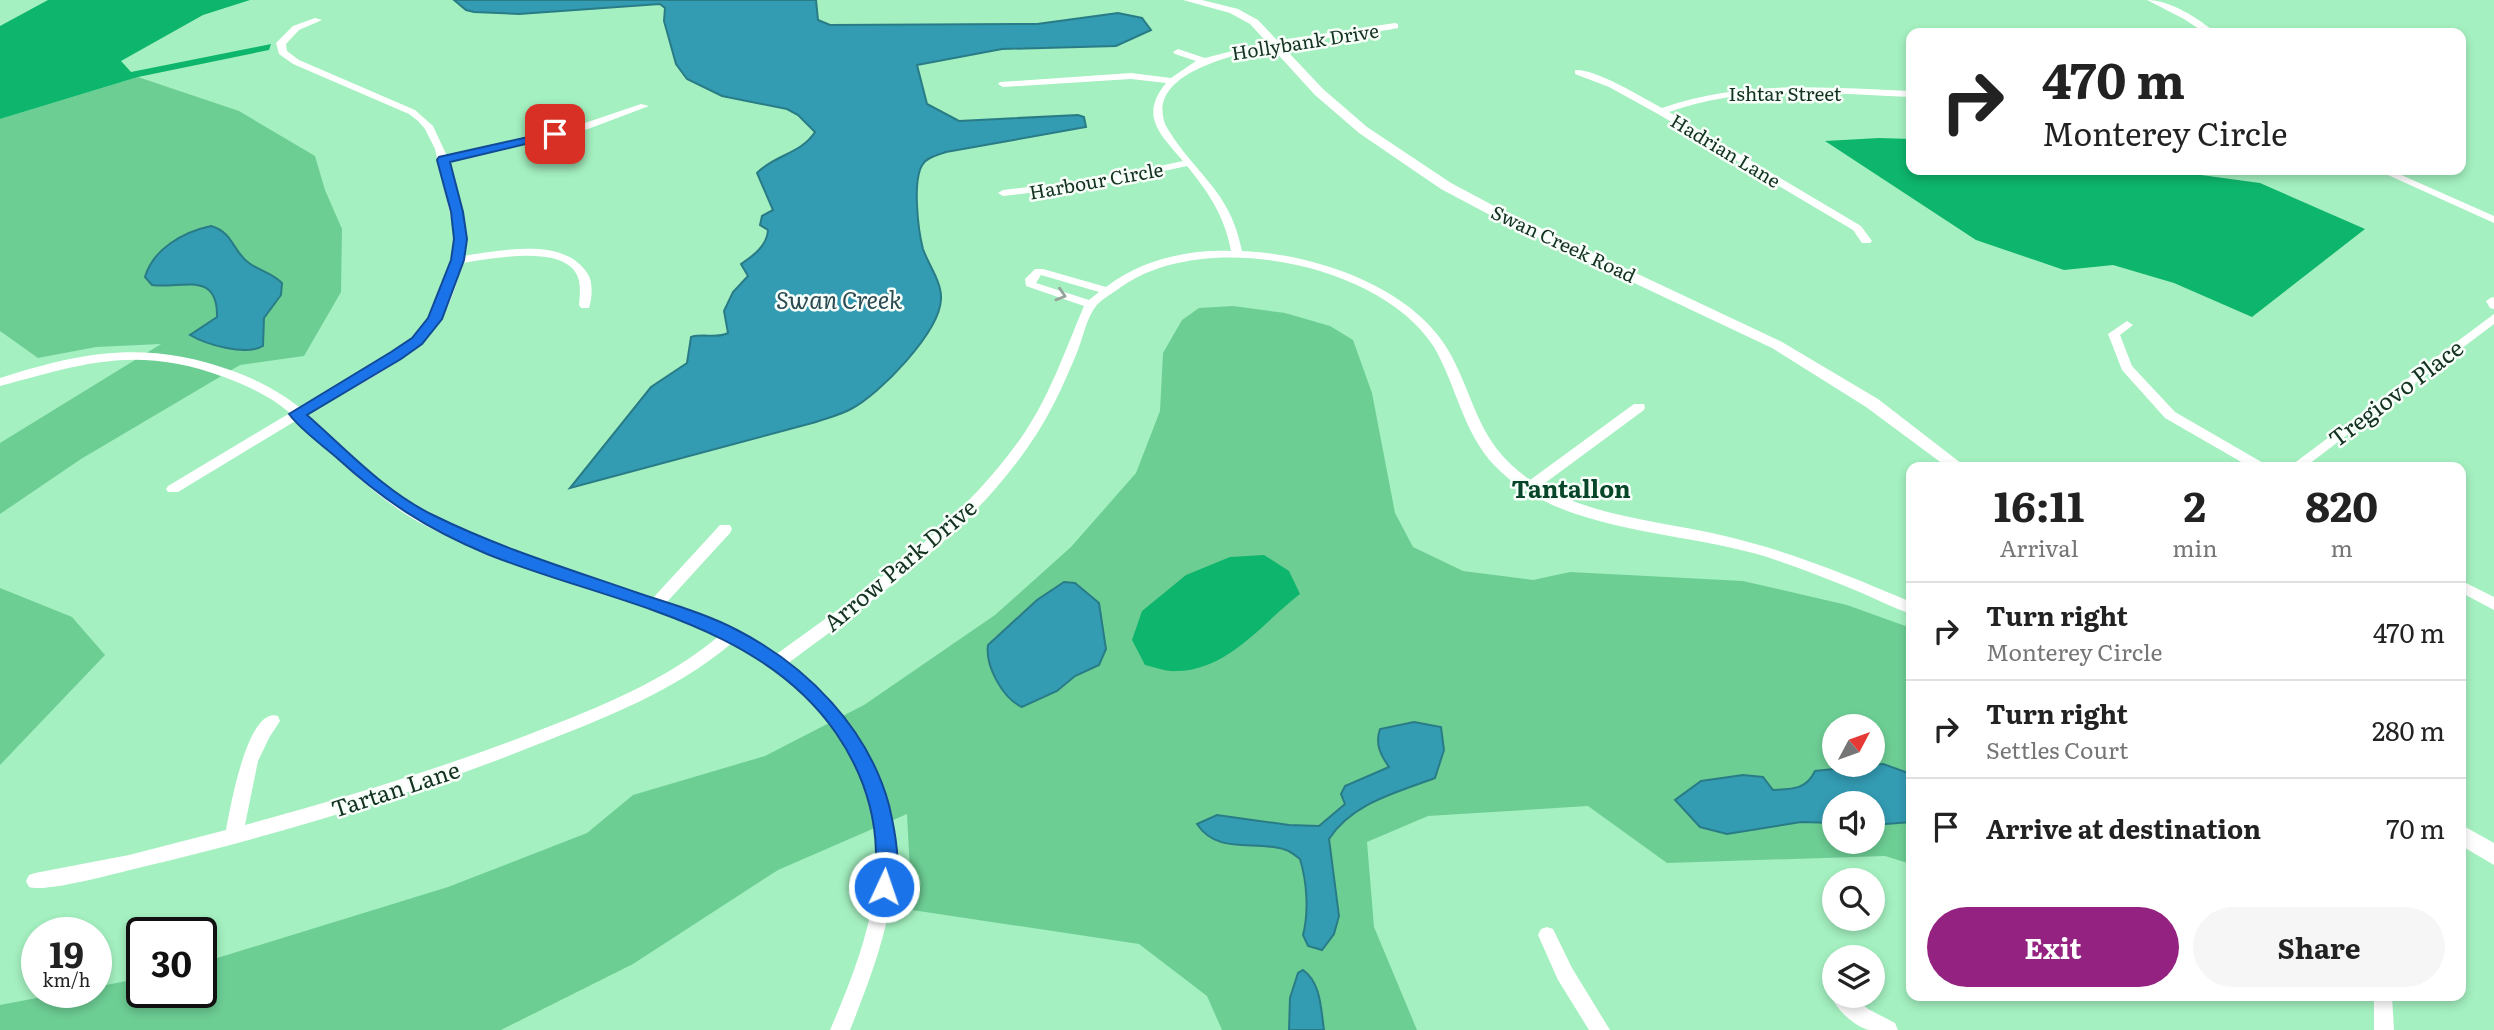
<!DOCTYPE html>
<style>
body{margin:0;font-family:Literata,serif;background:#f6f6f6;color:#222;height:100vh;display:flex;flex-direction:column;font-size:26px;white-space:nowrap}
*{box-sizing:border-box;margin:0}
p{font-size:23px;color:#767676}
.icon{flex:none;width:38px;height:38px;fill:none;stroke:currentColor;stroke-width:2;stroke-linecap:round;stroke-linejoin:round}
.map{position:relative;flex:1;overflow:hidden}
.drawer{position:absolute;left:1906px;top:462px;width:560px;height:539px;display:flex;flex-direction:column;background:#fff;border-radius:14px;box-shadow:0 4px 10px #0003}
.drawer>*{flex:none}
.banner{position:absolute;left:1906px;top:28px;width:560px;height:147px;border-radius:14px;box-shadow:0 4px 10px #0003;background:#fff;color:#222;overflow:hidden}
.needle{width:46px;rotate:49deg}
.tools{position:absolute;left:1822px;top:714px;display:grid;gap:14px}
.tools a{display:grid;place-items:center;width:63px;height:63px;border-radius:50%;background:#fff;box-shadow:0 4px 10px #0003;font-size:35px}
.speed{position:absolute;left:21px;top:917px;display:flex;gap:14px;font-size:35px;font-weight:700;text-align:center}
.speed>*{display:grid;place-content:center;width:91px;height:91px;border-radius:50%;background:#fff;box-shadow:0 4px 10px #0003;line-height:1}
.speed small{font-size:18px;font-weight:400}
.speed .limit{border:4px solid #111;border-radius:10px;background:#fff;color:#111}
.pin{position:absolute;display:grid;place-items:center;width:60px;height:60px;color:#fff;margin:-30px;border-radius:14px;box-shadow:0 4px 10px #0006}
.me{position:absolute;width:77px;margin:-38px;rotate:3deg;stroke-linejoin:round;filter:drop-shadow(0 0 5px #0008)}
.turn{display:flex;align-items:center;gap:24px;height:147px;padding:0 21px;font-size:32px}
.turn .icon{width:91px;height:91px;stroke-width:2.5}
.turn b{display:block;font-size:49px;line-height:60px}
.eta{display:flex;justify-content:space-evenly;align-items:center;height:119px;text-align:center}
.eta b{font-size:42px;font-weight:700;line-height:49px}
.button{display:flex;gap:14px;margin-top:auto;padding:14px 21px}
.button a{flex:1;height:80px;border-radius:42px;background:#942281;color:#fff;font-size:28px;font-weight:700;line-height:80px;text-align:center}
.button a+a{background:#f6f6f6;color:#222}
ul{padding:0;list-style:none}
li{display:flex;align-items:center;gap:21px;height:98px;padding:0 21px;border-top:2px solid #e0e0e0}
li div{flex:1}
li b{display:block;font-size:26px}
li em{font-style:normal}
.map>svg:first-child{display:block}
.green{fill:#6dce94;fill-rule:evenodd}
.forest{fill:#0eb56c}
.water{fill:#339bb2;stroke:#297c86;stroke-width:2}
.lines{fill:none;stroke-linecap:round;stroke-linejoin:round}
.minor{fill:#fff;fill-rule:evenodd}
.tertiary{fill:#fff;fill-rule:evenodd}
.oneway{stroke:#95a39b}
.route{fill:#1a73e8;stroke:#114b97;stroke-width:2}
.labels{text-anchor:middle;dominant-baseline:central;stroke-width:5;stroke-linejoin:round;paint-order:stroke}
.far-street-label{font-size:19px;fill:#133220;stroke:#f8fffa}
.street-label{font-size:23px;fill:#133220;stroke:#f8fffa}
.water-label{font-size:24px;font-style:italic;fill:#2c4b53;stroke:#f8fffa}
.neighbourhood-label{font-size:24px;font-weight:bold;fill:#074628;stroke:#f8fffa}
</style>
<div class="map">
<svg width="2494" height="1030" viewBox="0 0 2494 1030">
<rect width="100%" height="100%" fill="#a4f0c0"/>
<g class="green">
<path d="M138,77L239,111L315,156L325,190L342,229L341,292L304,356L240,365L81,459L0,514V443L161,344L96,347L38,358L0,331V119Z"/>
<path d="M1233,306L1285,313L1330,326L1353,340L1372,393L1395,513L1413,547L1463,571L1533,580L1570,572L1743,581L1847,605L1911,628V864L1885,856L1667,863L1588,806L1428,816L1367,842L1374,927L1417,1030H1222L1207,996L1139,944L912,910L907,814L778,870L633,964L501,1030H0V1005L68,992H96V987L142,978V992H201V963L448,887L587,833L633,795L765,756L864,705L995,615L1071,547L1136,473L1160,411L1163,353L1182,320L1199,308ZM1834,726H1872V765H1834ZM1834,803H1872V842H1834Z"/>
<path d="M0,588L72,617L105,655L0,765Z"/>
</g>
<g class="forest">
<path d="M48,0H250L203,15L121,61L131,72L271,44L269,50L138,77L0,119V26Z"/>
<path d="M1879,138L1911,139V170H2164L2260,183L2365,229L2252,317L2174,283L2113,265L2064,270L1976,240L1825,141Z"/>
<path d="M1264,555L1289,571L1300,594C1263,622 1229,670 1177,671C1167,672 1154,667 1145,665L1132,640L1142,611L1186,575L1230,557Z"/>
</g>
<g class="water">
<path d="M454,0H816L818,20L830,25L1037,24L1118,13L1142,18L1151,30L1116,46L1002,49L917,65L927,104L959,121L1078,115L1084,117L1086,127L946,152C938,155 927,157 923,164C912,179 918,230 923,249C928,264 942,282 941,299C940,332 879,395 851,409C840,415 827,418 816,422L570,488L651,387L687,363L691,337C704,333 716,339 728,333L724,311L733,292L748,276L741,264C753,256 767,246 768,230L760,225L762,216L773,210L757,173C774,155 801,154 815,132L798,115L787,109L722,96L687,79L676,64L664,21L665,8L660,4L519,14L474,12L466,10Z"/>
<path d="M211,226C233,232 233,252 249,263C260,271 272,273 282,283L281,295L264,318L263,346C246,356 207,345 190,335L217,317C218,270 181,289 152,285L145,277C153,249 183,232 211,226Z"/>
<path d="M1064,582L1075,583L1099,603L1106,649L1099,665L1075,676L1057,691L1022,707C1002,698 985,665 988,645L1037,600Z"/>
<path d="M1414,722L1441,727L1444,750L1435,778C1396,793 1352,803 1329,839L1339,916L1334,934L1322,950L1308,946L1303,935C1309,912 1307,882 1300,859C1296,856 1290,851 1286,850C1256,839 1218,856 1197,824L1217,815L1289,825L1319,826L1345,804L1341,794L1345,786L1389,767C1380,754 1375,744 1380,729Z"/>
<path d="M1883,764L1911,774V822L1873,825L1872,803H1834V823L1801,822L1727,834L1700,827L1675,800L1701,781L1743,775L1763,777L1773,790C1792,789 1806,790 1815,771Z"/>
<path d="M1303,970C1321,982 1321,1010 1324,1030H1289L1290,998L1298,973Z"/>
</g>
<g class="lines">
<g class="minor">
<path d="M2147,0C2170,0 2198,18 2216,33H2205L2184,19Z"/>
<path d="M315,18L322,20L299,30L286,44L287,51L299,60L415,110L433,126L447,156L549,132L545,123L546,121L570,112L574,113L582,124L641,104L649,106L588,129L449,162L465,227L463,256C501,251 566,235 589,276C593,285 592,299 589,308H581L579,305C580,293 582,279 573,269C552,246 489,259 462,263C457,285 449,309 436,327C413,360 343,393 307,414L384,484L426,513L534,559L653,598L720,525H730L732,529L730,533L666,603L734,630L774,656C865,590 961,526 1025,432C1051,393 1066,348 1084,306L1026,286L1025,279L1035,269H1043L1106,287C1141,260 1188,249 1231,251C1225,217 1209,193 1187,166L1104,184L1003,196L998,193L1003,190L1104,178L1183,161C1160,134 1139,116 1166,83L1131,79L1003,87L998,84L1000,82L1131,73L1171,78L1196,61L1175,54L1173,52L1178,49L1205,58L1267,42L1395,23L1398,24V28C1355,38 1132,46 1166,126C1195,175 1230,189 1242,251C1315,254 1415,287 1451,355C1478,407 1478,443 1530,480L1634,404H1644L1645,407L1644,410L1541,486C1597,518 1663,521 1725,536C1789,551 1850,576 1911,602V614C1894,608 1878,600 1862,593C1831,580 1799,568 1767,557C1681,530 1559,534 1494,465C1463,432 1456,385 1434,347C1379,261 1198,227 1117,290C1111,294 1101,300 1096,306C1087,317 1083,337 1078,350C1066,379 1053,409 1036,435C974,531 877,597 787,664C821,685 849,718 867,754C916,855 889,932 850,1030H830C849,986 867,941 874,894C885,826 862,751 813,703C790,679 760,660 732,643C675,691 605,718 536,745C409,796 276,835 142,867C121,872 46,893 29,887L26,881L29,875L35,873L129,855L226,830C230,810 247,706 278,716L280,721L269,738L258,761L245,825C343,798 440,769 535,732C600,707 665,681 719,636C621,591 511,573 415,520C371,494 334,455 297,420L178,492H168L166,489L168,486L290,413C270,396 248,386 224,377C137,345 85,363 0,386V378C84,351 148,340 233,371C257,380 279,391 299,407L389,355L409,341L425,325L445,281L452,253L454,231L435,149L425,129L418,121L409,114L293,64L279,54L276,43L293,26ZM568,119L574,126L558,130L556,124ZM1041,275L1099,292L1089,300L1036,283Z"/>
<path d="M1575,70C1597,69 1641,97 1662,108C1743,79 1826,88 1911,91V97C1829,94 1747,84 1669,112L1861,226L1872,241L1870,243H1862L1853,230L1658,114L1609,87L1575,74Z"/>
<path d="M2377,170H2390L2494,216V223Z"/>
<path d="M2492,297L2494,298V309L2490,308L2486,301Z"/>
<path d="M2494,314V324L2305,467H2289Z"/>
<path d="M2127,321L2133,325L2120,335L2132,366L2175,412L2265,464L2267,467H2250L2165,418L2122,370L2108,334Z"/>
<path d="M2460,580L2494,597V610L2460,592Z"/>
<path d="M1547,927L1553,929L1572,968L1610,1030H1589L1558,980L1538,935L1541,929Z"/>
<path d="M1833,990L1834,996H1853L1868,1009L1895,1023L1898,1030C1889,1030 1877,1030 1869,1030C1855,1027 1836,1009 1831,996Z"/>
<path d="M2374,996H2392L2394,1030H2374Z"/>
</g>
<g class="tertiary">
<path d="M1183,0H1202L1238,9L1258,20L1323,89L1367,127L1451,183L1498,208L1782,342L1878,399L1966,467H1947L1866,407L1772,348L1488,214L1441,189L1359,133L1315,95L1250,24L1230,13Z"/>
<path d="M2460,824L2494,843V865L2460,845Z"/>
</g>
</g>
<defs><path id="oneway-chevron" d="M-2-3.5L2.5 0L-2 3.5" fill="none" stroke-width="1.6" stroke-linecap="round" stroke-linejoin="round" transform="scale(1.75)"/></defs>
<use class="oneway" href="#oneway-chevron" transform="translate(1061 295) rotate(17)"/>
<path class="route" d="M555,131L559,132V136L450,162L463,212L467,239L464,260L442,319L422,344L401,359L307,415C347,450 386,493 435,516C500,548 569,569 638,593C671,604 707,614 737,630C807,666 868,728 889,805C895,831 903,869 892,894L884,897L877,894C871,881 876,866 876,852C875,809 860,768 836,733C758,620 606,602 487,554C427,529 384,501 336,457C321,444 301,430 289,414L391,352L412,338L428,318L451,260L454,239L451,212L437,160L439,157Z"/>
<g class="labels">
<g class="far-street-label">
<text transform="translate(1305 41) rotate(-9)">Hollybank Drive</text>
<text x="1785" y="93">Ishtar Street</text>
<text transform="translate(1726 150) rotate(31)">Hadrian Lane</text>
<text transform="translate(1096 180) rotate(-10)">Harbour Circle</text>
<text transform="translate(1564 243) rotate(25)">Swan Creek Road</text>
</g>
<g class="street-label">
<text transform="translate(2395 392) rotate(-37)">Tregiovo Place</text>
<text transform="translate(899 564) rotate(-40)">Arrow Park Drive</text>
<text transform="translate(395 788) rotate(-18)">Tartan Lane</text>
</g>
<g class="water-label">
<text x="839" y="298">Swan Creek</text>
</g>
<g class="neighbourhood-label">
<text x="1571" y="487">Tantallon</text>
</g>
</g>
</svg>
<div class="tools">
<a><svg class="needle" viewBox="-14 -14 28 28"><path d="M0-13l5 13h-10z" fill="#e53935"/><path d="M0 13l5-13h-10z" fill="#767676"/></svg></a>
<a><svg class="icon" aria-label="sound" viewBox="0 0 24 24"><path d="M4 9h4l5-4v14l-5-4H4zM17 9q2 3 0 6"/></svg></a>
<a><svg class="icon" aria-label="search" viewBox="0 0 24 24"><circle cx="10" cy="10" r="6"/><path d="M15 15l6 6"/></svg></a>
<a><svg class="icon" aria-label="layers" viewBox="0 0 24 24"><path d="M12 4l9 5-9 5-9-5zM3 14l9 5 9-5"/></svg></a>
</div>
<div class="speed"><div>19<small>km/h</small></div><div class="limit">30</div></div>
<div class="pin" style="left:555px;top:134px;background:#d93025"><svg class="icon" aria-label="arrive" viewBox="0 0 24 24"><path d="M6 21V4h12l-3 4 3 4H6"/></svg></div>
<svg class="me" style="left:884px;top:887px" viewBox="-20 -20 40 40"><circle r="17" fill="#1a73e8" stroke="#fff" stroke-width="3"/><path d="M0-11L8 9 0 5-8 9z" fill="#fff"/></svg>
<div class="banner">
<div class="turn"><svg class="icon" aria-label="right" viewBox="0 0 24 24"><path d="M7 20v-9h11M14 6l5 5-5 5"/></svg><div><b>470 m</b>Monterey Circle</div></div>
</div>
<section class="drawer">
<div class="eta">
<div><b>16:11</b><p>Arrival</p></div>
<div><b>2</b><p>min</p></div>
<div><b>820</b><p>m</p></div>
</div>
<ul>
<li><svg class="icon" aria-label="right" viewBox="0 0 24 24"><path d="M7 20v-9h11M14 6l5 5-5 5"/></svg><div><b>Turn right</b><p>Monterey Circle</p></div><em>470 m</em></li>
<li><svg class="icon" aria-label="right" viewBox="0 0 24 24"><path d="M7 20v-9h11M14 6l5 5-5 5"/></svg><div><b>Turn right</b><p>Settles Court</p></div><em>280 m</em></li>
<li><svg class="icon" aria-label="arrive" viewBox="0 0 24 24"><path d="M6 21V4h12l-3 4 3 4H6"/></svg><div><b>Arrive at destination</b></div><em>70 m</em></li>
</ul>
<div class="button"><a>Exit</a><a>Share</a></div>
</section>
</div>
